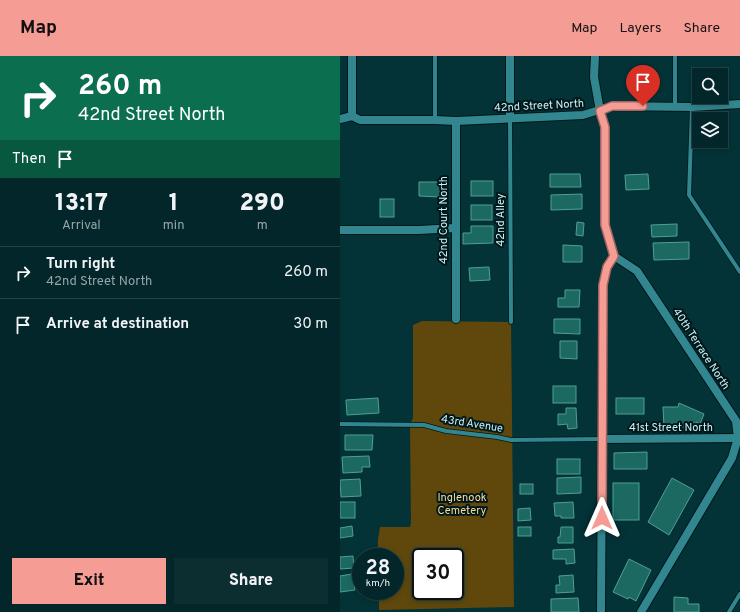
<!DOCTYPE html>
<style>
body{margin:0;font-family:Overpass,sans-serif;background:#0c2e31;color:#f1f3f6;height:100vh;display:flex;flex-direction:column;font-size:15px;white-space:nowrap}
*{box-sizing:border-box;margin:0}
p{font-size:13px;color:#96a5a8}
.icon{flex:none;width:22px;height:22px;fill:none;stroke:currentColor;stroke-width:2;stroke-linecap:round;stroke-linejoin:round}
.map{position:relative;flex:1;overflow:hidden}
.sheet{display:flex;flex-direction:column;background:#022629;width:340px}
.sheet>*{flex:none}
.top-card{background:#0b6e4f;color:#fff;overflow:hidden}
.tools{position:absolute;left:352px;top:12px;display:grid;gap:8px}
.tools a{display:grid;place-items:center;width:36px;height:36px;border-radius:0px;background:#022629;box-shadow:0 2px 6px #0003,0 0 0 1px #234346;font-size:20px}
.speed{position:absolute;left:12px;top:492px;display:flex;gap:8px;font-size:20px;font-weight:700;text-align:center}
.speed>*{display:grid;place-content:center;width:52px;height:52px;border-radius:50%;background:#022629;box-shadow:0 2px 6px #0003,0 0 0 1px #234346;line-height:1}
.speed small{font-size:10px;font-weight:400}
.speed .limit{border:2px solid #111;border-radius:6px;background:#fff;color:#111}
.pin{position:absolute;display:grid;place-items:center;width:34px;height:34px;color:#fff;margin:-41px -17px;border-radius:50% 50% 50% 0;rotate:-45deg;box-shadow:0 0 4px #0007}
.pin .icon{rotate:45deg}
.me{position:absolute;width:44px;margin:-22px;rotate:0deg;stroke-linejoin:round;filter:drop-shadow(0 0 3px #0008)}
.turn{display:flex;align-items:center;gap:14px;height:84px;padding:0 12px;font-size:18px}
.turn .icon{width:52px;height:52px;stroke-width:2.5}
.turn b{display:block;font-size:28px;line-height:34px}
.then{display:flex;align-items:center;height:38px;padding:0 12px;background:#0003;gap:8px;font-size:15px}
.eta{display:flex;justify-content:space-evenly;align-items:center;height:68px;text-align:center}
.eta b{font-size:24px;font-weight:800;line-height:28px}
.cta{display:flex;gap:8px;margin-top:auto;padding:8px 12px}
.cta a{flex:1;height:46px;border-radius:0px;background:#f59c94;color:#111;font-size:16px;font-weight:800;line-height:46px;text-align:center}
.cta a+a{background:#0c2e31;color:#f1f3f6}
ul{padding:0;list-style:none}
li{display:flex;align-items:center;gap:12px;height:52px;padding:0 12px;border-top:1px solid #234346}
li div{flex:1}
li b{display:block;font-size:15px}
li em{font-style:normal}
header{display:flex;align-items:center;gap:24px;box-sizing:border-box;height:56px;padding:0 20px;background:#f59c94;color:#111}
header strong{font-size:19px}
nav{display:flex;gap:22px;margin-inline-start:auto;font-size:14px}
main{display:flex;flex:1;min-height:0}
.map>svg:first-child{display:block}
.green{fill:#60480d;fill-rule:evenodd}
.building{fill:#1c6961;stroke:#4f9f95}
.lines{fill:none;stroke-linecap:round;stroke-linejoin:round}
.service-casing{stroke:#00181b;stroke-width:5.5}
.minor-casing{stroke:#00181b;stroke-width:10}
.service{stroke:#32868f;stroke-width:4}
.minor{stroke:#32868f;stroke-width:8}
.route-casing{stroke:#9f6560;stroke-width:10}
.route{stroke:#f59c94;stroke-width:7}
.labels{text-anchor:middle;dominant-baseline:central;stroke-width:4;stroke-linejoin:round;paint-order:stroke}
.street-label{font-size:11px;fill:#cbf1f5;stroke:#00181b}
.park-label{font-size:11px;fill:#fbdb98;stroke:#00181b}
</style>
<header>
<strong>Map</strong>
<nav><a>Map</a><a>Layers</a><a>Share</a></nav>
</header>
<main>
<section class="sheet">
<div class="top-card">
<div class="turn"><svg class="icon" aria-label="right" viewBox="0 0 24 24"><path d="M7 20v-9h11M14 6l5 5-5 5"/></svg><div><b>260 m</b>42nd Street North</div></div>
<div class="then">Then<svg class="icon" aria-label="arrive" viewBox="0 0 24 24"><path d="M6 21V4h12l-3 4 3 4H6"/></svg></div>
</div>
<div class="eta">
<div><b>13:17</b><p>Arrival</p></div>
<div><b>1</b><p>min</p></div>
<div><b>290</b><p>m</p></div>
</div>
<ul>
<li><svg class="icon" aria-label="right" viewBox="0 0 24 24"><path d="M7 20v-9h11M14 6l5 5-5 5"/></svg><div><b>Turn right</b><p>42nd Street North</p></div><em>260 m</em></li>
<li><svg class="icon" aria-label="arrive" viewBox="0 0 24 24"><path d="M6 21V4h12l-3 4 3 4H6"/></svg><div><b>Arrive at destination</b></div><em>30 m</em></li>
</ul>
<div class="cta"><a>Exit</a><a>Share</a></div>
</section>
<div class="map">
<svg width="400" height="556" viewBox="0 0 400 556">
<rect width="100%" height="100%" fill="#033337"/>
<path class="green" d="M82,265L171,266L174,551L39,554V535H55V501H38V483L40,471H70L71,467L70,368L73,362V269ZM81,501H115V535H81Z"/>
<g class="building">
<path d="M210,118H240L241,131H210Z"/>
<path d="M308,118L309,133L286,134L285,119Z"/>
<rect x="131" y="125" width="22" height="15"/>
<path d="M79,126H100V141L79,140Z"/>
<path d="M242,138V153L211,154V139Z"/>
<rect x="40" y="143" width="14" height="18"/>
<rect x="131" y="149" width="21" height="15"/>
<path d="M237,166L244,167L243,180L236,179Z"/>
<path d="M337,168V180L312,181L311,169Z"/>
<path d="M131,170H153V187L123,188V177H131Z"/>
<path d="M349,186V203L314,204L313,187Z"/>
<path d="M223,189L242,190V206H223Z"/>
<path d="M149,211L150,224L130,225L129,212Z"/>
<path d="M225,234H240L239,251H218V242H225Z"/>
<path d="M214,263H240V278L214,277Z"/>
<path d="M220,285H237V303L220,302Z"/>
<rect x="213" y="330" width="23" height="17"/>
<path d="M38,342L39,357L7,359L6,344Z"/>
<rect x="276" y="342" width="28" height="16"/>
<path d="M339,347L364,358L360,368L356,366L354,371H324L323,351H338Z"/>
<path d="M226,352H236L237,372L228,373L227,368L218,369V358H226Z"/>
<path d="M5,379H33L32,394H5Z"/>
<path d="M307,396V413H274V397Z"/>
<path d="M29,400L30,411H22V416L3,417L2,401Z"/>
<rect x="217" y="403" width="23" height="15"/>
<path d="M241,421V437L217,438V422Z"/>
<path d="M332,422L354,434L329,479L308,466Z"/>
<path d="M20,423L21,440L1,441L0,424Z"/>
<rect x="273" y="427" width="26" height="37"/>
<rect x="180" y="428" width="13" height="10"/>
<rect x="0" y="446" width="15" height="16"/>
<path d="M233,446L234,462H221V460H215L214,447Z"/>
<path d="M190,452L191,464L178,465V453Z"/>
<path d="M12,470L13,480L0,482V472Z"/>
<rect x="178" y="471" width="13" height="9"/>
<path d="M221,471H233V487H218V481H220Z"/>
<path d="M234,493L235,507L226,508V503H213V494Z"/>
<path d="M13,500L14,512L0,513V501Z"/>
<path d="M289,503L311,514L296,545L289,541L288,543L273,536Z"/>
<path d="M12,518L15,534L0,536V520Z"/>
<path d="M233,519L234,536L216,537V529H220L219,520Z"/>
<path d="M334,541L348,542V548H359V556H334Z"/>
<path d="M238,542L239,556H211V543Z"/>
</g>
<g class="lines">
<g class="service-casing">
<g id="service">
<path d="M335,50V0"/>
<path d="M352,51L349,139L400,216"/>
<path d="M170,62L171,266"/>
<path d="M95,64V0"/>
<path d="M0,368L84,369L106,375L157,381L171,384L262,383"/>
<path d="M389,556L400,538"/>
</g>
</g>
<g class="minor-casing">
<g id="minor">
<path d="M255,0L254,21L260,55L265,71V169L274,200L267,211L263,229L261,556"/>
<path d="M12,60V0"/>
<path d="M170,62V0"/>
<path d="M0,63L12,60L20,64H95L116,65L243,59L272,50L352,51L400,48"/>
<path d="M116,65V263"/>
<path d="M0,174H79L115,172"/>
<path d="M274,200L297,215L396,365L398,382L392,402L301,556"/>
<path d="M262,383L400,382"/>
</g>
</g>
<use href="#service" class="service"/>
<use href="#minor" class="minor"/>
</g>
<g class="lines">
<g class="route-casing">
<path id="route" d="M262,462L263,229L267,211L274,200L265,169V71L260,55L272,50H303"/>
</g>
<use href="#route" class="route"/>
</g>
<g class="labels">
<g class="street-label">
<text transform="translate(199 50) rotate(-3)">42nd Street North</text>
<text transform="translate(104 164) rotate(-90)">42nd Court North</text>
<text transform="translate(161 164) rotate(-90)">42nd Alley</text>
<text transform="translate(361 293) rotate(57)">40th Terrace North</text>
<text transform="translate(132 368) rotate(9)">43rd Avenue</text>
<text x="331" y="372">41st Street North</text>
</g>
<g class="park-label">
<text x="122" y="442">Inglenook<tspan x="122" dy="13">Cemetery</tspan></text>
</g>
</g>
</svg>
<div class="tools">
<a><svg class="icon" aria-label="search" viewBox="0 0 24 24"><circle cx="10" cy="10" r="6"/><path d="M15 15l6 6"/></svg></a>
<a><svg class="icon" aria-label="layers" viewBox="0 0 24 24"><path d="M12 4l9 5-9 5-9-5zM3 14l9 5 9-5"/></svg></a>
</div>
<div class="speed"><div>28<small>km/h</small></div><div class="limit">30</div></div>
<div class="pin" style="left:303px;top:50px;background:#d93025"><svg class="icon" aria-label="arrive" viewBox="0 0 24 24"><path d="M6 21V4h12l-3 4 3 4H6"/></svg></div>
<svg class="me" style="left:262px;top:462px" viewBox="-20 -20 40 40"><path d="M0-17L14 15 0 8-14 15z" fill="#f59c94" stroke="#fff" stroke-width="4"/></svg>
</div>
</main>
